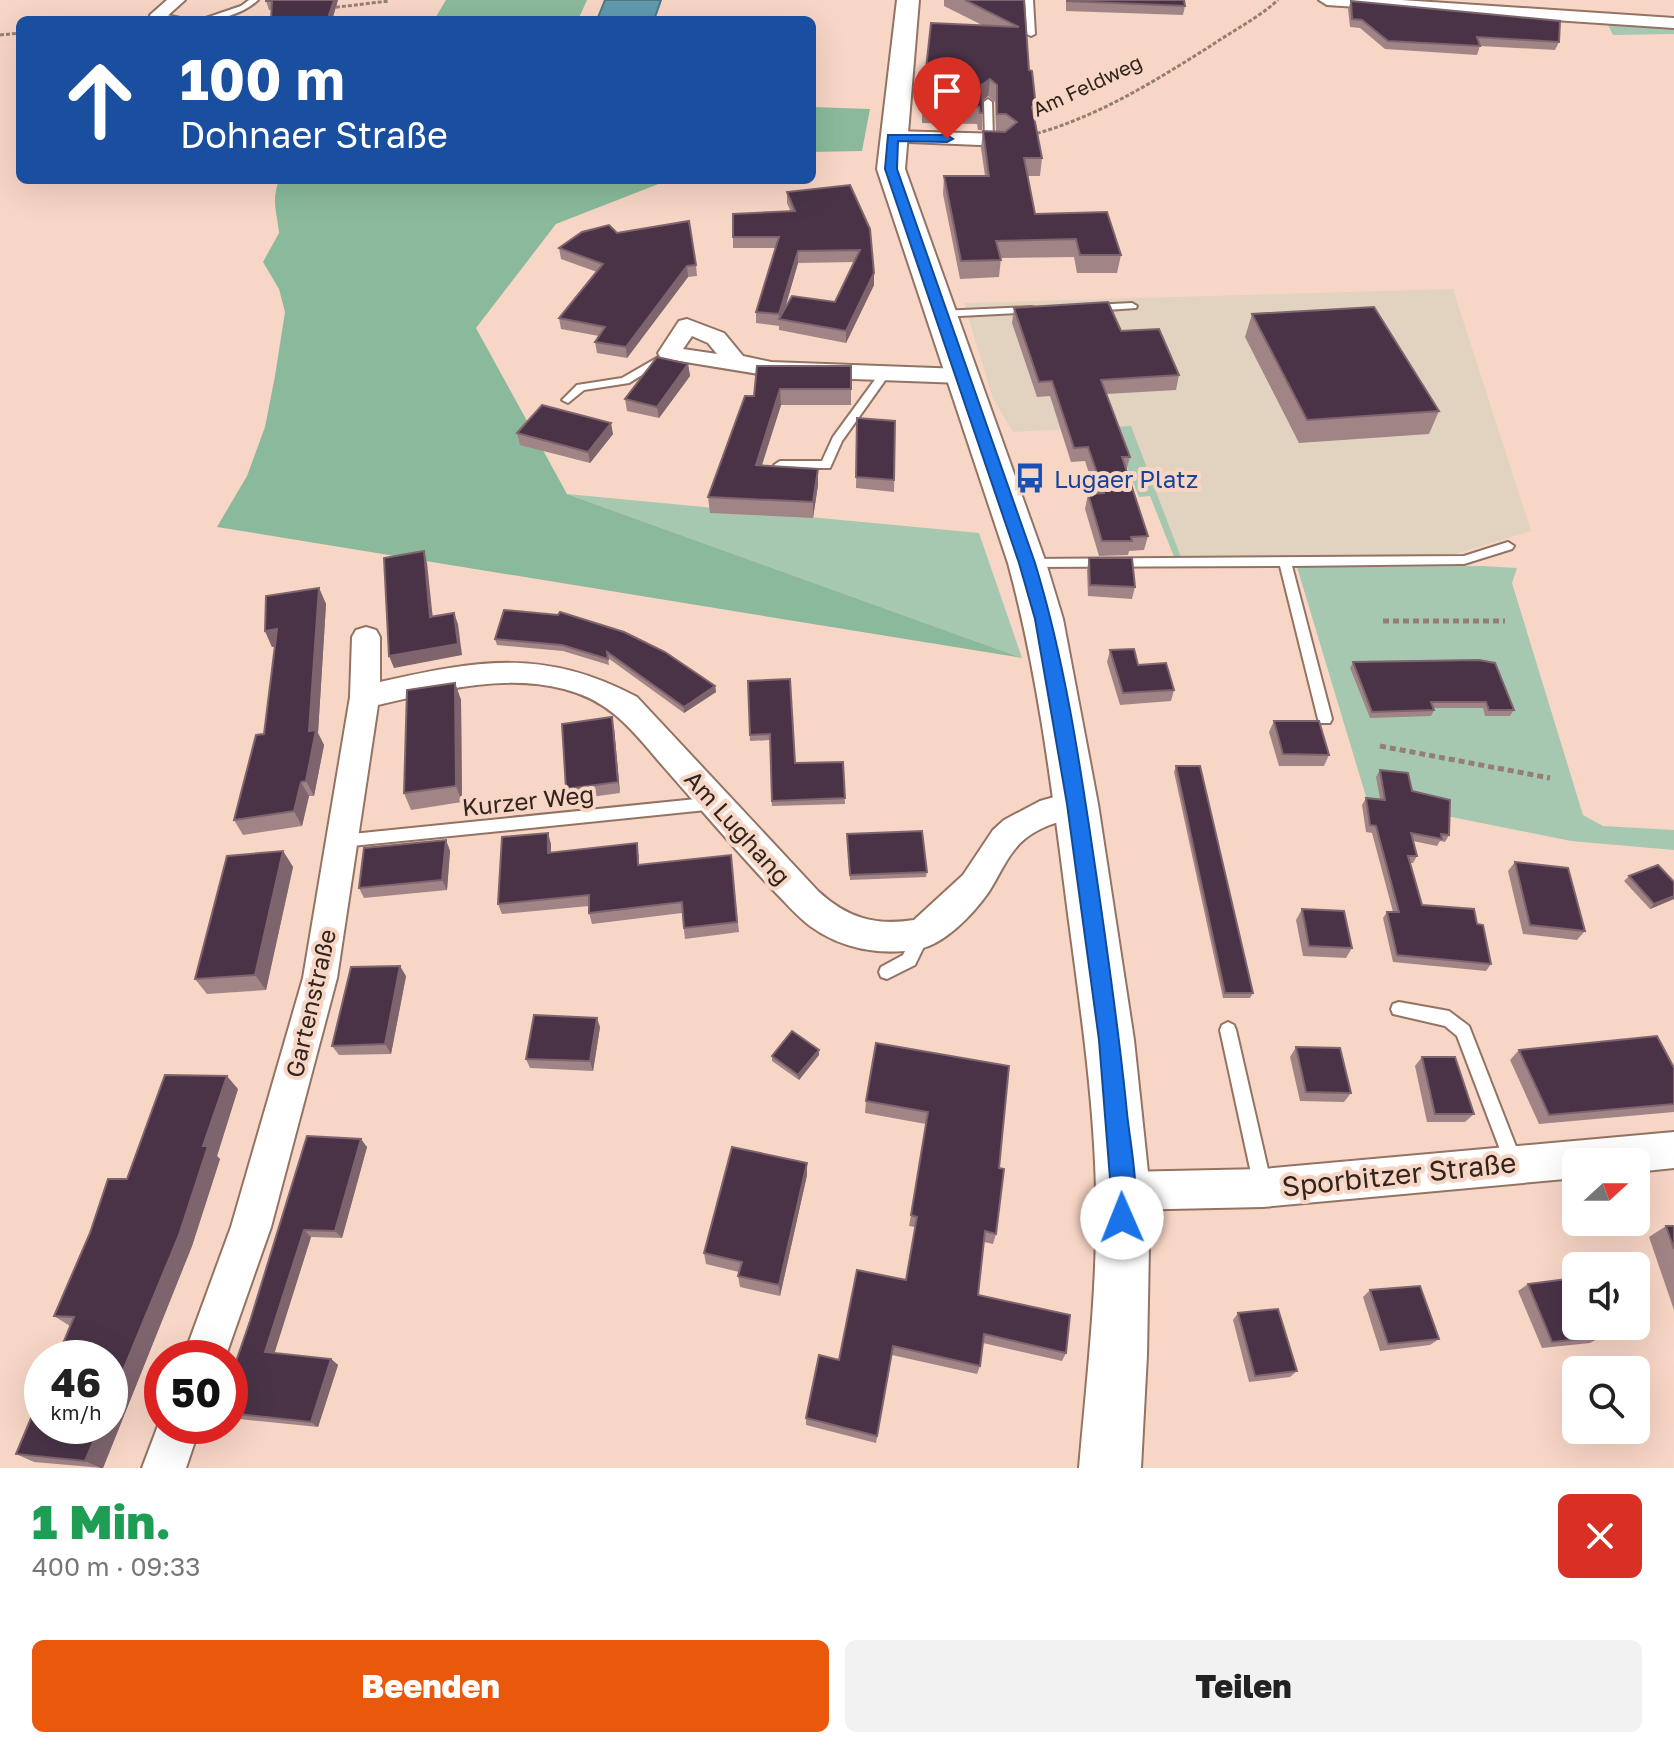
<!DOCTYPE html>
<html lang="de">
<meta charset="utf-8">
<style>
body{margin:0;font-family:"Golos Text",sans-serif;background:#f2f2f2;color:#222;height:100vh;display:flex;flex-direction:column;font-size:30px;white-space:nowrap}
*{box-sizing:border-box;margin:0}
p{font-size:26px;color:#767676}
.icon{flex:none;width:44px;height:44px;fill:none;stroke:currentColor;stroke-width:2;stroke-linecap:round;stroke-linejoin:round}
.map{position:relative;height:1468px;overflow:hidden}
.side{display:flex;flex-direction:column;background:#fff;flex:1}
.side>*{flex:none}
.top-card{position:absolute;left:16px;top:16px;width:800px;height:168px;border-radius:12px;box-shadow:0 8px 32px #0002;background:#1a4fa0;color:#fff;overflow:hidden}
.needle{width:52px;rotate:69deg}
.fabs{position:absolute;left:1562px;top:1148px;display:grid;gap:16px}
.fabs a{display:grid;place-items:center;width:88px;height:88px;border-radius:12px;background:#fff;box-shadow:0 8px 32px #0002;font-size:40px}
.speed{position:absolute;left:24px;top:1340px;display:flex;gap:16px;font-size:40px;font-weight:700;text-align:center}
.speed>*{display:grid;place-content:center;width:104px;height:104px;border-radius:50%;background:#fff;box-shadow:0 8px 32px #0002;line-height:1}
.speed small{font-size:20px;font-weight:400}
.speed .limit{border:12px solid #d22;background:#fff;color:#111}
.pin{position:absolute;display:grid;place-items:center;width:68px;height:68px;color:#fff;margin:-82px -34px;border-radius:50% 50% 50% 0;rotate:-45deg;box-shadow:0 0 8px #0007}
.pin .icon{rotate:45deg}
.me{position:absolute;width:88px;margin:-44px;rotate:359deg;stroke-linejoin:round;filter:drop-shadow(0 0 6px #0008)}
.turn{display:flex;align-items:center;gap:28px;height:168px;padding:0 32px;font-size:36px}
.turn .icon{width:104px;height:104px;stroke-width:2.5}
.turn b{display:block;font-size:56px;line-height:68px}
.round{display:grid;place-items:center;flex:none;width:84px;height:84px;border-radius:12px;background:#f2f2f2}
.overview{display:flex;align-items:center;justify-content:space-between;height:136px;padding:0 32px}
h1{font-size:48px;font-weight:800;line-height:60px;color:#1e9e55}
.button{display:flex;gap:16px;margin-top:auto;padding:16px 32px}
.button a{flex:1;height:92px;border-radius:12px;background:#ea580c;color:#fff;font-size:32px;font-weight:800;line-height:92px;text-align:center}
.button a+a{background:#f2f2f2;color:#222}
.map>svg:first-child{display:block}
.industrial{fill:#e2d2c0}
.green{fill:#a6c8b1}
.forest{fill:#8aba9b}
.water{fill:#619aae;stroke:#527782;stroke-width:2}
.lines{fill:none;stroke-linecap:round;stroke-linejoin:round}
.service-casing{stroke:#927364;stroke-width:4}
.minor-casing{stroke:#927364;stroke-width:4}
.secondary-casing{stroke:#927364;stroke-width:4}
.path-far1{stroke:#957e72;stroke-width:3;stroke-dasharray:4 2;stroke-linecap:butt}
.path{stroke:#957e72;stroke-width:5;stroke-dasharray:6 4;stroke-linecap:butt}
.service{fill:#fff;fill-rule:evenodd}
.minor{fill:#fff;fill-rule:evenodd}
.secondary{fill:#fff;fill-rule:evenodd}
.wall{fill:#a18486;fill-rule:evenodd}
.shaded-wall{fill:#7e646d}
.building{fill:#4a3347;stroke:#7e646d;stroke-width:2}
.route{fill:#1a73e8;stroke:#114b97;stroke-width:2}
.labels{text-anchor:middle;dominant-baseline:central;stroke-width:8;stroke-linejoin:round;paint-order:stroke}
.far-street-label{font-size:20px;fill:#30241d;stroke:#f8d6c6}
.transit-label{font-size:24px;fill:#164399;stroke:#f8d6c6;text-anchor:start}
.street-label{font-size:24px;fill:#30241d;stroke:#f8d6c6}
.near-street-label{font-size:28px;fill:#30241d;stroke:#f8d6c6}
</style>
<div class="map">
<svg width="1674" height="1468" viewBox="0 0 1674 1468">
<rect width="100%" height="100%" fill="#f8d6c6"/>
<path class="industrial" d="M1453,289L1531,531L1445,557H1181L1131,426L1013,432L993,399L964,303Z"/>
<g class="green">
<path d="M1607,23L1674,27V34L1613,35Z"/>
<path d="M1131,426L1181,557H1174L1150,496L1139,497L1111,427Z"/>
<path d="M567,494L979,533L1022,658Z"/>
<path d="M1483,566L1517,568L1512,583L1583,815L1603,826L1674,830V850L1571,841L1367,800L1297,567Z"/>
</g>
<g class="forest">
<path d="M446,0H587L578,20H434Z"/>
<path d="M812,107L870,109L862,151L812,152Z"/>
<path d="M279,180H522L533,184L539,180H660L661,183L556,224L476,328L567,494L1022,658L217,527L247,476L265,427L275,376L285,312L279,289L263,262L279,233C277,212 271,201 279,180Z"/>
</g>
<path class="water" d="M605,0H661L654,20H597Z"/>
<g class="lines">
<g class="service-casing">
<g id="service">
<path d="M249,0H258C243,14 220,20 200,20L241,6Z"/>
<path d="M1025,0H1033L1035,34L1031,36L1027,34Z"/>
<path d="M158,13L180,18L181,20L155,17L154,15Z"/>
<path d="M988,99L992,102L993,140L989,143L985,140L984,102Z"/>
<path d="M1132,303L1137,306L1136,308L1092,311L1087,308L1092,305Z"/>
<path d="M1031,307L1035,308V312L940,317L935,314L940,311Z"/>
<path d="M662,355L666,356V360L629,383L584,390L568,403L562,400L577,385L622,378Z"/>
<path d="M886,369L891,372L842,441L830,468H776L774,465L780,461H822L833,437L882,370Z"/>
<path d="M1508,542L1514,546L1512,549L1464,564L1292,566L1332,719L1330,723H1320L1318,719L1280,566L1027,567L1021,563L1027,559L1464,556Z"/>
<path d="M716,797L721,799L723,803L721,807L716,809L342,847L337,845L335,841L337,837L342,835Z"/>
<path d="M922,927L928,929L930,934L915,965L887,979L881,977L879,972L881,967L903,955L916,929Z"/>
<path d="M1399,1002L1449,1011L1469,1026L1522,1162L1519,1168L1513,1171L1507,1168L1457,1036L1445,1026L1393,1014L1391,1009L1393,1004Z"/>
<path d="M1228,1022L1234,1025L1236,1030L1272,1187L1269,1193L1263,1196L1257,1193L1254,1187L1220,1030L1222,1025Z"/>
</g>
</g>
<g class="minor-casing">
<g id="minor">
<path d="M167,0H185L164,19H152L150,15Z"/>
<path d="M1319,0H1401L1674,18V28L1327,5Z"/>
<path d="M892,131L1003,134L1012,140L1003,146L885,141L883,137L885,133Z"/>
<path d="M687,319L724,333L743,356L771,362L962,369L970,371L974,376L970,381L962,383L771,376L661,358L658,353L679,321ZM692,336L708,343L717,354L683,349Z"/>
<path d="M366,627L376,630L380,637V682C479,660 544,648 637,697L818,891C847,918 875,926 914,920L963,875L993,830L1004,820L1040,801L1076,791L1087,795L1092,804L1087,813C1066,820 1044,824 1026,838C1008,852 1000,875 988,893C973,914 945,944 919,949C881,956 841,949 810,926C797,916 786,903 775,892C736,851 699,807 662,765C632,730 611,701 564,689C503,673 438,691 378,705L337,978L271,1227L225,1358H183L231,1227L303,978L350,697L352,637L356,630Z"/>
<path d="M1674,1132V1168L1636,1172V1162H1576V1178L1263,1207L1123,1210L1109,1205L1104,1191L1109,1177L1123,1172L1263,1169Z"/>
<path d="M162,1415V1426H200L186,1468H142Z"/>
</g>
</g>
<g class="secondary-casing">
<path id="secondary" d="M897,0H919L905,169L1046,563L1063,619L1098,804L1134,1040L1150,1191L1147,1355L1141,1468H1079C1087,1376 1098,1283 1096,1191C1094,1098 1080,1005 1068,914C1053,797 1039,677 1008,563L877,169Z"/>
</g>
<g class="path-far1">
<path d="M330,8L389,1"/>
<path d="M118,20L137,18"/>
<path d="M0,35L20,33"/>
<path d="M1031,135C1096,118 1155,81 1212,45C1234,30 1258,18 1278,0"/>
</g>
<g class="path">
<path d="M1383,621H1505"/>
<path d="M1380,746L1550,778"/>
</g>
<use href="#service" class="service"/>
<use href="#minor" class="minor"/>
<use href="#secondary" class="secondary"/>
</g>
<g class="wall">
<path d="M338,0L332,20H271V10H269L266,1Z"/>
<path d="M944,0H1024L1029,70L1036,107L1035,119L1042,158L1040,176H1028L1035,214L1121,255L1117,273H1077L1074,257L1001,258L999,277L960,279L943,194L944,176H985L981,148L983,131H996L995,102L988,96L983,100L982,130H978L977,124L922,123V106L982,25L944,6Z"/>
<path d="M1066,0H1184L1185,6L1183,15L1066,11Z"/>
<path d="M1351,1L1559,42L1555,50L1480,46L1477,55L1385,49L1360,28L1350,27L1348,9Z"/>
<path d="M850,185L874,273V285L846,343L779,330V326L756,323V312L775,248H733V237L791,212L787,203V192ZM855,262L835,302L785,307L798,263Z"/>
<path d="M617,233L696,265L697,276L688,277L627,358L597,353L595,342L599,336L561,329L559,318L597,272L561,259L559,248Z"/>
<path d="M1014,308L1121,331L1179,375L1176,390L1106,394L1130,457L1126,471L1148,536L1144,550L1129,551L1128,555L1099,556L1085,509L1088,494H1096L1085,461L1071,462L1050,396L1037,397L1012,323Z"/>
<path d="M1252,314L1439,411L1429,434L1299,443L1245,337Z"/>
<path d="M688,364L690,376L659,418L627,411L625,399Z"/>
<path d="M851,366V405H781L762,465L818,485L813,518L710,513L708,497L754,396Z"/>
<path d="M857,418L895,421L894,492L856,488Z"/>
<path d="M517,433L613,434L590,463L520,445Z"/>
<path d="M1089,558L1135,587L1132,599L1088,596L1087,570Z"/>
<path d="M319,588L326,604L318,733L324,745L314,796H309L302,826L243,835L234,820L264,734L275,646L272,647L265,631Z"/>
<path d="M504,610L715,686L716,692L684,713L608,658L609,665L563,651L497,645L495,639Z"/>
<path d="M1110,650L1138,665L1174,690L1171,701L1120,705L1107,662Z"/>
<path d="M1353,662L1514,710L1510,716H1485L1483,708H1433L1434,710L1431,716L1370,718L1350,668Z"/>
<path d="M748,681L795,763L843,762L845,804L772,806L770,740L750,741Z"/>
<path d="M455,683L461,700L462,802L411,810L404,793Z"/>
<path d="M1274,721L1329,755L1324,766H1279L1269,732Z"/>
<path d="M614,728L620,793L569,800L566,789Z"/>
<path d="M1176,766L1253,993L1250,998H1223L1174,772Z"/>
<path d="M1380,770L1412,791L1449,835L1445,842L1440,841L1437,846L1413,841L1417,856L1413,863H1410L1422,905L1477,924L1491,964L1486,971L1393,962L1383,918L1387,912H1393L1372,833L1366,832L1362,805L1366,798L1380,799L1376,777Z"/>
<path d="M446,840L450,851L447,890L364,898L359,888Z"/>
<path d="M847,840L927,872L926,877L850,880Z"/>
<path d="M551,844V852L639,854V865L731,855L739,932L685,939L682,913L592,924L589,913V906L502,914L498,904Z"/>
<path d="M283,851L293,867L266,990L207,994L195,979Z"/>
<path d="M1515,862L1585,931L1577,940L1523,934L1508,871Z"/>
<path d="M1629,876L1674,899L1650,909L1624,881Z"/>
<path d="M1302,909L1352,948L1346,958L1303,956L1296,920Z"/>
<path d="M406,976L391,1054L339,1055L332,1046Z"/>
<path d="M600,1027L593,1071L530,1068L526,1059Z"/>
<path d="M876,1043L999,1168L996,1234L993,1244L984,1242L978,1295L1066,1353L1062,1361L983,1343L980,1366L977,1374L892,1355L876,1443L806,1425V1418L839,1360L906,1280L915,1227L909,1226L911,1215L926,1124L865,1113L866,1101Z"/>
<path d="M1296,1047L1351,1093L1344,1102L1300,1101L1290,1057Z"/>
<path d="M1519,1050L1674,1068V1112L1539,1124L1510,1060Z"/>
<path d="M819,1055L799,1080L772,1061V1056Z"/>
<path d="M1422,1057L1474,1114L1465,1122H1427L1415,1066Z"/>
<path d="M238,1089L217,1156L220,1159L192,1246L103,1468L34,1462L16,1454L70,1326L54,1316Z"/>
<path d="M307,1136L367,1147L342,1238L311,1237L274,1353L331,1359L338,1365L318,1427L230,1418V1379L250,1321Z"/>
<path d="M807,1175L780,1296L740,1287L738,1276L739,1272L706,1264L704,1253Z"/>
<path d="M1666,1226H1674V1310L1649,1237Z"/>
<path d="M1528,1284L1601,1337L1590,1343L1542,1348L1518,1291Z"/>
<path d="M1370,1290L1439,1339L1430,1345L1380,1351L1363,1297Z"/>
<path d="M1238,1313L1297,1371L1290,1377L1249,1382L1233,1320Z"/>
</g>
<g class="shaded-wall">
<path d="M334,0H338L332,20H313Z"/>
<path d="M990,79L988,96L981,102L982,85Z"/>
<path d="M798,251V263L782,319H779V314Z"/>
<path d="M687,266L688,277L627,358L626,347Z"/>
<path d="M874,273V285L846,343V331Z"/>
<path d="M688,364L690,376L659,418L657,407Z"/>
<path d="M780,389L781,405L757,480L756,465Z"/>
<path d="M611,423L613,434L590,463L588,452Z"/>
<path d="M818,469V485L813,518V502Z"/>
<path d="M424,551L427,563L434,629L430,617Z"/>
<path d="M319,588L326,604L318,733L324,745L314,796L306,781Z"/>
<path d="M454,613L458,624L462,655L394,668L389,656Z"/>
<path d="M277,629L285,645L272,647L265,631Z"/>
<path d="M455,683L461,700L462,802L456,786Z"/>
<path d="M715,686L716,692L684,713V707Z"/>
<path d="M612,717L614,728L620,793L618,782Z"/>
<path d="M301,782L309,796L302,826L294,811Z"/>
<path d="M548,833L551,844V864L548,853Z"/>
<path d="M446,840L450,851L447,890L442,880Z"/>
<path d="M283,851L293,867L266,990L255,975Z"/>
<path d="M1674,896V899L1650,909L1654,904Z"/>
<path d="M400,966L406,976L391,1054L385,1044Z"/>
<path d="M597,1018L600,1027L593,1071L590,1061Z"/>
<path d="M819,1050V1055L799,1080L798,1075Z"/>
<path d="M227,1076L238,1089L217,1156L220,1159L192,1246L103,1468H101L85,1461L100,1426H110V1402L203,1146Z"/>
<path d="M361,1139L367,1147L342,1238L335,1231Z"/>
<path d="M807,1163V1175L780,1296L779,1285Z"/>
<path d="M304,1230L311,1237L273,1358L265,1352Z"/>
<path d="M331,1359L338,1365L318,1427L311,1422Z"/>
</g>
<g class="building">
<path d="M266,0H334L328,18L313,20H271L272,1H266Z"/>
<path d="M965,0H1024L1029,70L1032,71L1036,107H1032L1042,158H1024L1035,214L1107,212L1121,255H1080L1076,239L996,241L1001,260L961,261L944,176H989L983,131L1005,132L1017,122L1006,114H997V85L990,79L982,85L983,113H980L979,107L922,106L931,23L1019,27Z"/>
<path d="M1067,0H1184L1185,6L1067,1Z"/>
<path d="M1351,1L1560,21L1559,42L1477,37L1480,46L1388,41L1362,20L1352,19Z"/>
<path d="M850,185L870,229L874,273L846,331L779,319L792,296L835,302L860,250L798,251L779,314L756,312L779,237H733V214L795,211L787,192Z"/>
<path d="M689,221L696,265L687,266L626,347L595,342L605,327L559,318L603,264L559,248L582,232L609,225L617,233Z"/>
<path d="M1108,302L1121,331L1159,329L1179,375L1101,380L1130,457H1122L1148,536L1131,537L1132,541H1102L1088,494L1104,493L1088,447L1074,448L1052,381L1039,382L1014,308Z"/>
<path d="M1374,307L1439,411L1307,420L1252,314Z"/>
<path d="M657,357L688,364L657,407L625,399Z"/>
<path d="M757,366H851V389H780L756,465L818,469L813,502L708,497L745,396H754Z"/>
<path d="M542,405L611,423L588,452L517,433Z"/>
<path d="M857,418L895,421L894,480L856,477Z"/>
<path d="M424,551L430,617L454,613L458,644L389,656L384,558Z"/>
<path d="M1089,558H1132L1135,587L1090,585Z"/>
<path d="M319,588L309,731L316,730L306,781L301,782L294,811L234,820L256,735L264,734L277,629L265,631L266,596Z"/>
<path d="M504,610L558,615L560,612L624,632L665,652L715,686L684,707L607,652L608,659L562,645L495,639Z"/>
<path d="M1134,649L1138,665L1166,663L1174,690L1123,693L1110,650Z"/>
<path d="M1479,660L1495,663L1514,710H1489L1486,702H1431L1434,710L1372,712L1353,662Z"/>
<path d="M790,679L795,763L843,762L845,798L772,801L770,734L750,735L748,681Z"/>
<path d="M455,683L456,786L404,793L407,690Z"/>
<path d="M612,717L618,782L566,789L562,724Z"/>
<path d="M1274,721H1319L1329,755L1283,754Z"/>
<path d="M1176,766H1200L1253,993H1225Z"/>
<path d="M1380,770L1408,773L1412,791L1450,800L1449,835L1441,834L1442,839L1411,833L1417,856H1408L1422,905L1474,909L1477,924L1483,925L1491,964L1397,955L1387,912H1399L1376,826L1370,825L1366,798L1385,800Z"/>
<path d="M922,831L927,872L850,875L847,834Z"/>
<path d="M548,833V853L637,843L638,865L731,855L737,922L684,928L682,902L589,913V895L498,904L502,837Z"/>
<path d="M446,840L442,880L359,888L364,848Z"/>
<path d="M283,851L255,975L195,979L227,856Z"/>
<path d="M1515,862L1568,868L1585,931L1530,925Z"/>
<path d="M1658,865L1674,882V896L1654,904L1629,876Z"/>
<path d="M1302,909L1344,911L1352,948L1309,946Z"/>
<path d="M400,966L385,1044L332,1046L351,967Z"/>
<path d="M534,1015L597,1018L590,1061L526,1059Z"/>
<path d="M792,1031L819,1050L798,1075L772,1056Z"/>
<path d="M1657,1036L1674,1068V1104L1549,1115L1519,1050Z"/>
<path d="M876,1043L1009,1066L999,1168L1004,1169L996,1234L985,1231L978,1295L1070,1315L1066,1353L984,1334L980,1366L893,1346L877,1436L806,1418L819,1355L839,1360L857,1270L906,1280L917,1217L911,1215L928,1112L866,1101Z"/>
<path d="M1296,1047L1340,1048L1351,1093L1306,1092Z"/>
<path d="M1422,1057H1455L1474,1114H1435Z"/>
<path d="M165,1075L227,1076L203,1146H208L179,1235L110,1402V1358H57L74,1317L54,1316L90,1233L108,1179H127Z"/>
<path d="M307,1136L361,1139L335,1231L304,1230L265,1352L331,1359L311,1422L230,1413V1379L250,1321Z"/>
<path d="M732,1147L807,1163L779,1285L738,1276L742,1262L704,1253Z"/>
<path d="M1666,1226H1674V1249Z"/>
<path d="M1576,1278V1326H1597L1601,1337L1552,1342L1528,1284Z"/>
<path d="M1420,1286L1439,1339L1388,1344L1370,1290Z"/>
<path d="M1278,1309L1297,1371L1255,1376L1238,1313Z"/>
<path d="M42,1392V1426H100L85,1461L16,1454Z"/>
</g>
<path class="route" d="M888,135H947L953,139L947,142L898,141L897,169L1035,563C1065,661 1080,764 1095,866C1107,948 1119,1030 1127,1113C1130,1144 1142,1198 1131,1227L1122,1230L1114,1227L1111,1218V1191L1099,1040L1067,804L1035,619L1019,563L885,169Z"/>
<defs>
<g id="bus-bare" transform="scale(2.4)"><path d="M-5-6H5V4H4V6H2V4H-2V6H-4V4H-5ZM-3.5-4V0h7V-4ZM-3.5 1.2v1.5H-2V1.2ZM2 1.2v1.5H3.5V1.2Z" fill="#1a4fb4" stroke="#f8d6c6" stroke-width="2.5" paint-order="stroke"/></g>
</defs>
<g fill-rule="evenodd">
<use href="#bus-bare" x="1030" y="478"/>
</g>
<g class="labels">
<g class="far-street-label">
<text transform="translate(1087 85) rotate(-25)">Am Feldweg</text>
</g>
<g class="transit-label">
<text x="1054" y="478">Lugaer Platz</text>
</g>
<g class="street-label">
<text transform="translate(528 800) rotate(-6)">Kurzer Weg</text>
<text transform="translate(738 827) rotate(48)">Am Lughang</text>
<text transform="translate(310 1003) rotate(-77)">Gartenstraße</text>
</g>
<g class="near-street-label">
<text transform="translate(1399 1174) rotate(-6)">Sporbitzer Straße</text>
</g>
</g>
</svg>
<div class="fabs">
<a><svg class="needle" viewBox="-14 -14 28 28"><path d="M0-13l5 13h-10z" fill="#e53935"/><path d="M0 13l5-13h-10z" fill="#767676"/></svg></a>
<a><svg class="icon" aria-label="sound" viewBox="0 0 24 24"><path d="M4 9h4l5-4v14l-5-4H4zM17 9q2 3 0 6"/></svg></a>
<a><svg class="icon" aria-label="search" viewBox="0 0 24 24"><circle cx="10" cy="10" r="6"/><path d="M15 15l6 6"/></svg></a>
</div>
<div class="speed"><div>46<small>km/h</small></div><div class="limit">50</div></div>
<div class="pin" style="left:947px;top:139px;background:#d93025"><svg class="icon" aria-label="arrive" viewBox="0 0 24 24"><path d="M6 21V4h12l-3 4 3 4H6"/></svg></div>
<svg class="me" style="left:1122px;top:1218px" viewBox="-20 -20 40 40"><circle r="19" fill="#fff"/><path d="M0-13L10 11 0 6-10 11z" fill="#1a73e8"/></svg>
<div class="top-card">
<div class="turn"><svg class="icon" aria-label="ahead" viewBox="0 0 24 24"><path d="M12 20V5M6 11l6-6 6 6"/></svg><div><b>100 m</b>Dohnaer Straße</div></div>
</div>
</div>
<section class="side">
<div class="overview"><div><h1>1 Min.</h1><p>400 m · 09:33</p></div><a class="round" style="background:#d93025;color:#fff"><svg class="icon" aria-label="close" viewBox="0 0 24 24"><path d="M6 6l12 12M18 6L6 18"/></svg></a></div>
<div class="button"><a>Beenden</a><a>Teilen</a></div>
</section>
